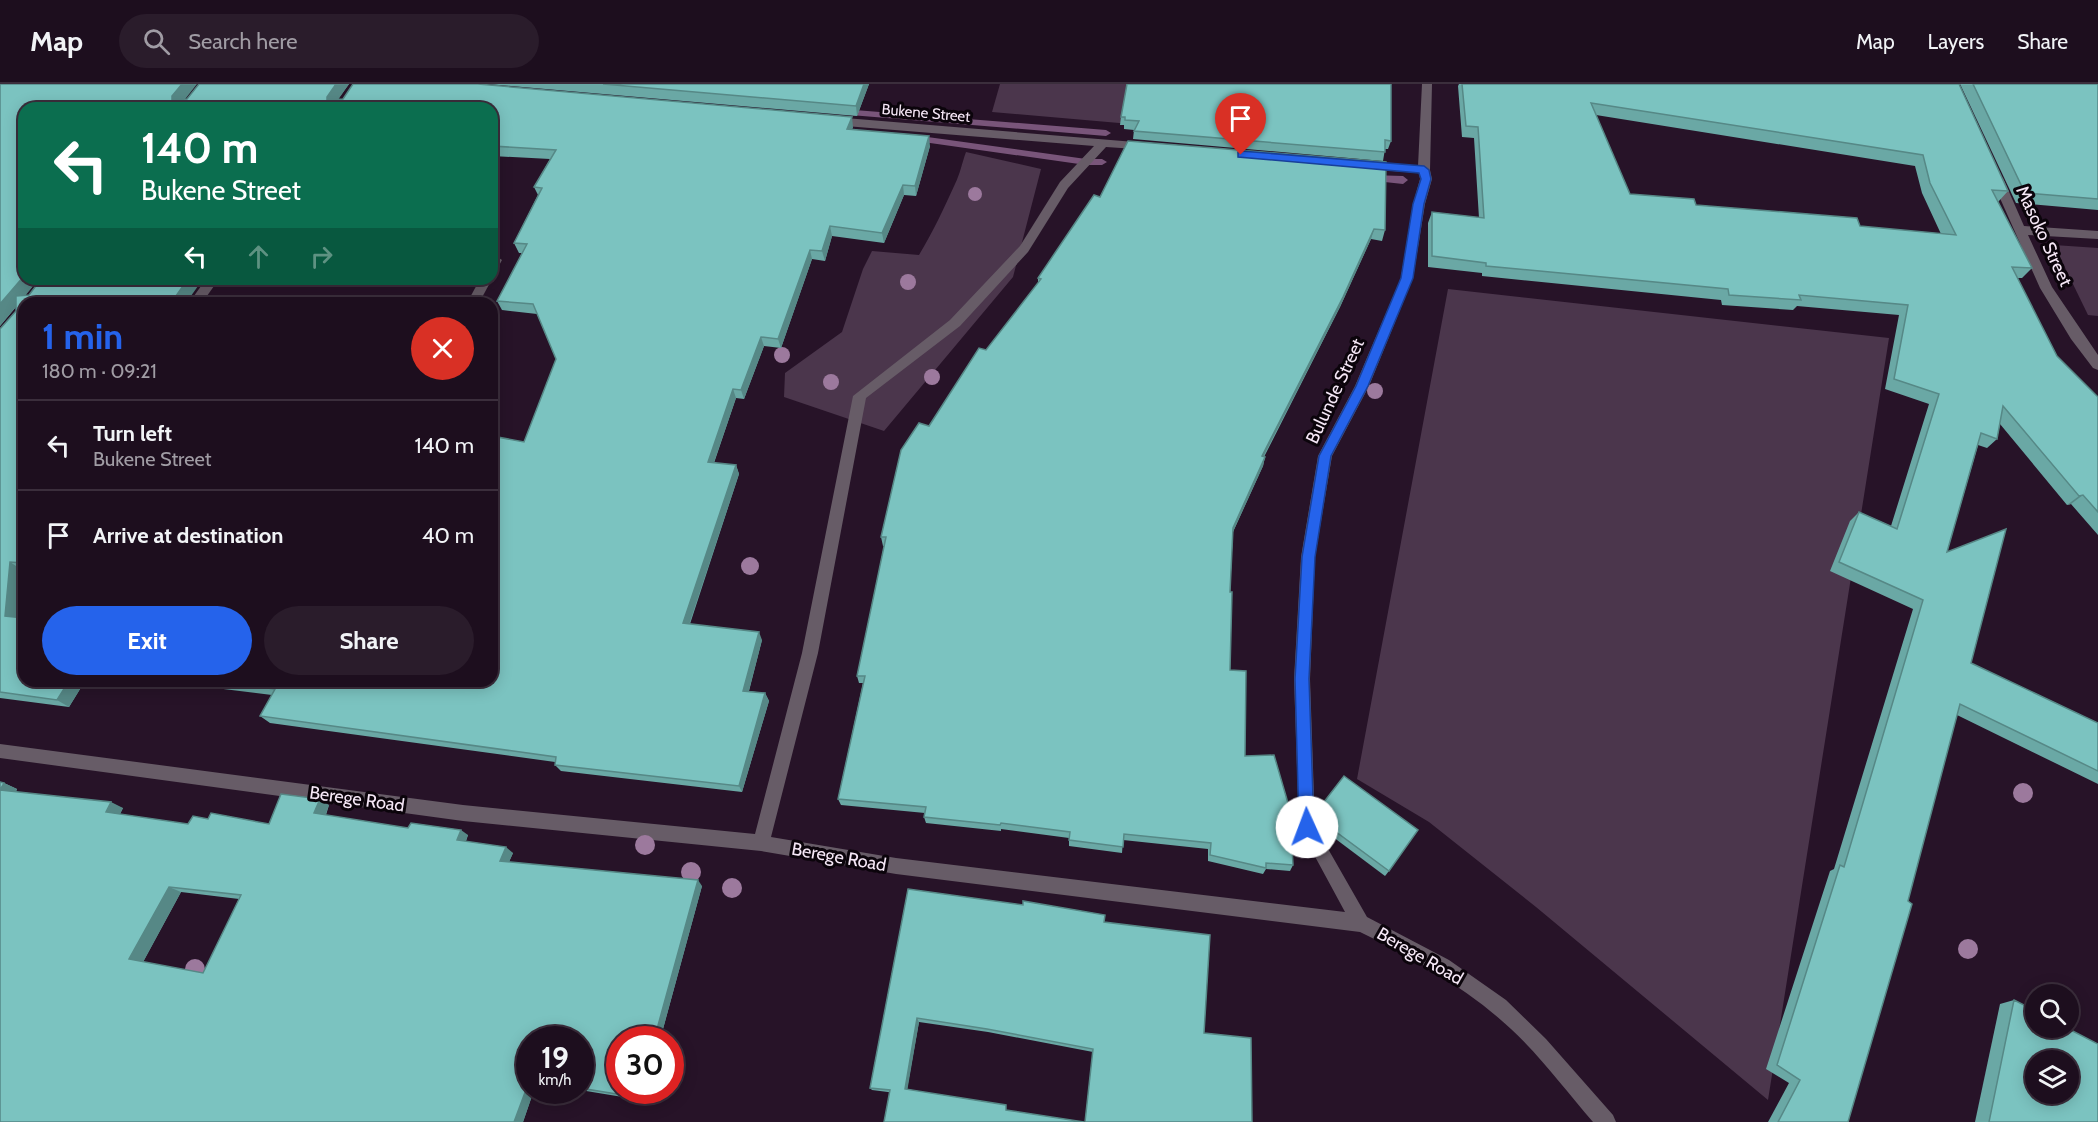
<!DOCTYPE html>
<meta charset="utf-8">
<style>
body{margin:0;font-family:Cabin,sans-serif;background:#2a1c2b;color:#f1f3f6;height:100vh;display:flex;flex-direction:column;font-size:22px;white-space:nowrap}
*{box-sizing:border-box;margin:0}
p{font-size:20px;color:#a09ca4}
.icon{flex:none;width:33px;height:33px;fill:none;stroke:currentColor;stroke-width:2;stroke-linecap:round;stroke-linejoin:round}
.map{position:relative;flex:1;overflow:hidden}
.panel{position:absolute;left:18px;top:213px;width:480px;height:390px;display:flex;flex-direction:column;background:#1d0e1e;border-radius:18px;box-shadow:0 3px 15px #0003,0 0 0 2px #3b2e3c}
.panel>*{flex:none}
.guide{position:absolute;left:18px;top:18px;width:480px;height:183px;border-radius:18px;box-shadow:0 3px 15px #0003,0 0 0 2px #3b2e3c;background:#0b6e4f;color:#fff;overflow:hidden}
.buttons{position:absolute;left:2025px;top:900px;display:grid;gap:12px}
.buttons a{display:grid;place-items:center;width:54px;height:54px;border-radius:50%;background:#1d0e1e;box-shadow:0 3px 15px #0003,0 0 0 2px #3b2e3c;font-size:30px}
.speed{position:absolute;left:516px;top:942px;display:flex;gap:12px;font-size:30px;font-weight:700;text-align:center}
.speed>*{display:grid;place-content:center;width:78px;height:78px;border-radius:50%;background:#1d0e1e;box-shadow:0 3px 15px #0003,0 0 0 2px #3b2e3c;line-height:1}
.speed small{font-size:15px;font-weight:400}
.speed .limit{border:9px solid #d22;background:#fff;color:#111}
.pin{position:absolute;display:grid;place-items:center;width:51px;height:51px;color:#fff;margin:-62px -26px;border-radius:50% 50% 50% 0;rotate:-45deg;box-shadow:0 0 6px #0007}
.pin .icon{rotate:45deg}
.me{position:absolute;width:66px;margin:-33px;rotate:358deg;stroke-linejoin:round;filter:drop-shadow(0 0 4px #0008)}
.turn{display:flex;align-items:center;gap:21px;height:126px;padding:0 24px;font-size:27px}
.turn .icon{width:78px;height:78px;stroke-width:2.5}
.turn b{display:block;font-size:42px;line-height:51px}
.lanes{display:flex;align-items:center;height:57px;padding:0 24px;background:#0003;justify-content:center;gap:30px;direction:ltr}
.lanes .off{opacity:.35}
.round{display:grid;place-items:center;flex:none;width:63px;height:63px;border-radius:32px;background:#2a1c2b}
.summary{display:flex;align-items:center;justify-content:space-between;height:102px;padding:0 24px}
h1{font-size:36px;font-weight:700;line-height:45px;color:#2563eb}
.button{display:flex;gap:12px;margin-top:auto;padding:12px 24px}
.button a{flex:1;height:69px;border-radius:36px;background:#2563eb;color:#fff;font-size:24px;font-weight:700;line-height:69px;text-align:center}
.button a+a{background:#2a1c2b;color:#f1f3f6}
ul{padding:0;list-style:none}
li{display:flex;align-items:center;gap:18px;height:90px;padding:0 24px;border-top:2px solid #3b2e3c}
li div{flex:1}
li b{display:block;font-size:22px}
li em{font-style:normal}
header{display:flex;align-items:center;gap:36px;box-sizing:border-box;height:84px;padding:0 30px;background:#1d0e1e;border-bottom:2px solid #3b2e3c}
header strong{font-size:28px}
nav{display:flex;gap:33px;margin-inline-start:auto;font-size:21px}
.search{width:420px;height:54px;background:#2a1c2b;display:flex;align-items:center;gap:15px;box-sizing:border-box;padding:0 21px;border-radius:33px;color:#a09ca4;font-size:22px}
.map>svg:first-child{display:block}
.green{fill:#4b364c}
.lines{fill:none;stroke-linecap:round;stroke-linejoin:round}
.stream{fill:#79557a;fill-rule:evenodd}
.minor{fill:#675c67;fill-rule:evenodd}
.tree{fill:#9c799d}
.wall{fill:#6aa8a5;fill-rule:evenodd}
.shaded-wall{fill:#568886}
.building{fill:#7bc3c0;stroke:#568886;stroke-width:1.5;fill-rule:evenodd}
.route{fill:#2563eb;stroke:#184099;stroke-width:1.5}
.labels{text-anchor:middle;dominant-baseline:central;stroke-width:6;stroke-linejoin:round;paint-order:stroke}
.far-street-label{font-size:15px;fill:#f5e7f6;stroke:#0b040b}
.street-label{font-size:18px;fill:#f5e7f6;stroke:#0b040b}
</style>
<header>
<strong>Map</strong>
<div class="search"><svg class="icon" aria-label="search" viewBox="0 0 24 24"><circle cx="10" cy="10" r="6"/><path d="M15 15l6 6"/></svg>Search here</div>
<nav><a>Map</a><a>Layers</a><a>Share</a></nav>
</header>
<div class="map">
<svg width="2098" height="1038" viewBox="0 0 2098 1038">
<rect width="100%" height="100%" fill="#271328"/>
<g class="green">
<path d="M1000,0H1194L1188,45L992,28Z"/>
<path d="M966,68L1041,85L1013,193L884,347L784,313L785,289L842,248L863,185L872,167L919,171C933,148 944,124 955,100C960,90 962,79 966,68Z"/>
<path d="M2054,161L2098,164V232L2088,231Z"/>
<path d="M1448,205L1889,254L1768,1016L1536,823L1429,738L1357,695Z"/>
</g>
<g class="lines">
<g class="stream">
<path d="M842,25L1106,46L1111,49L1106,52L838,30V26Z"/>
<path d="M913,51L1086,75H1102L1107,78L1102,81H1086L909,56V52Z"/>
<path d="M1370,91L1403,92L1408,96L1403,100L1366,96V92Z"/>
</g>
<g class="minor">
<path d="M1422,0H1432L1430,86L1432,95L1425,120L1413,194L1369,302L1332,372L1315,473L1310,595L1315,742L1367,833L1449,876L1506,916L1546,955L1613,1031L1616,1038H1593C1566,1007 1541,973 1511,945C1467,904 1414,874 1360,848L896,790L761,767L463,737L0,674V660L463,721L755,750L802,569L853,312L950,236L1020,162L1060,98L1094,62L833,41L827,37L833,33L1147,59L1151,60V66L1106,63L1068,104L1028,168L960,242L866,314L818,569L771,753L896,774L1345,828L1299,743L1294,595L1301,473L1318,372L1355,302L1401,194L1413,120L1420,95L1419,89L1365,85L1359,81L1365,77L1418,82Z"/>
<path d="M1997,90L2003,94L2024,142L2098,147V155L2028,151L2052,203L2098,271V286L2093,284L2071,255L2040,204L1991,94Z"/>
<path d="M496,172L502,176L496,187L492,188V173Z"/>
<path d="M206,195H219L202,219H189Z"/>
<path d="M480,195H492L479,219H467Z"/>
</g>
</g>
<g class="tree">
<circle cx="975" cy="110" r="7"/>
<circle cx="908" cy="198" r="8"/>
<circle cx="782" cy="271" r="8"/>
<circle cx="932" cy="293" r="8"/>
<circle cx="831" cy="298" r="8"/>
<circle cx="1375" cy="307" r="8"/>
<circle cx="750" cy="482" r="9"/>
<circle cx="2023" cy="709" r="10"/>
<circle cx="645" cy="761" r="10"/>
<circle cx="691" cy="788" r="10"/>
<circle cx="732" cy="804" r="10"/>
<circle cx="1968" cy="865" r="10"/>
<circle cx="195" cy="885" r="10"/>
</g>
<g class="wall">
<path d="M0,0L185,15L349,0L338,15L853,43L852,45L930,62L916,112L904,111L884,159L832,152L825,177L812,175L781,264L764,262L744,315L736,314L714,379L736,381L739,390L690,540L762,556L749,607L765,609L769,617L742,708L561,687L555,681V678L270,639L260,632L272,611L199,602L192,597H492L524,358L556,275L537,230L502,226L497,217L522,169H519L514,159L538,111L534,103L550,75L492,72V24H24V195H39L25,211L24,219V486H22L18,534L85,597L69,623L0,614V245L16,227V223L0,242Z"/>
<path d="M488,0H869L857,32Z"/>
<path d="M1459,0H1959L2008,107L1998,118L2032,184L2022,194H2017L2057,272L2098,313V451L2071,420L2067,421L2000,340L1997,355L1987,364L1978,361L1947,468L1971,579L2098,639V700L1957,631L1848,1038H1768L1789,999L1766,985L1830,787L1834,785L1913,525L1830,487L1850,437L1859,428L1891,442L1929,320L1885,305L1899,231L1797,222L1793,226L1722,221L1721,216L1482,192V189L1428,183V139L1432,128L1479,134L1474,54L1462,53L1458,2ZM1596,31L1915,82L1922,109L1941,150L1860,142L1696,121L1630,110Z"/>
<path d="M1960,0H2098V126L2016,119Z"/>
<path d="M1121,33L1391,57L1388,65H1385L1383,77L1133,55L1134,46L1124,45V41H1120Z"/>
<path d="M1100,113L1385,146L1382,157L1371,155L1340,223L1264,373H1265L1263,382L1233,448L1230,508V586L1245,672L1293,781L1290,787L1266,785L1263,790L1208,777V765L1123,756L1122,769L1069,762V754L1001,745V747L926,739L924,733L925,729L841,721L838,715L863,599H859L857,592L884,462H883L881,453L929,342L986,266L1038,200V194Z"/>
<path d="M4,699L17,705L16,708L123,724L120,730L188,740L208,735L269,740L329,721L326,731L408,744L468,751L466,757L513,769L509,778L702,802L660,956H620V1006H644L641,1016L580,1006V956H530V1006H534L523,1038H0ZM181,808L239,815L203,889L143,878Z"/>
<path d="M1320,723L1389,787L1385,792L1317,741V729Z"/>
<path d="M908,805L1104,838L1204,949L1093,968L988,948L919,938L907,1005L1007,1023L872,1006L870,1004Z"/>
<path d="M2014,916L2098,1038H1975L2000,920Z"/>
</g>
<g class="shaded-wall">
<path d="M182,0H197L179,23L172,16V12Z"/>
<path d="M336,0H349L333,23L327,16V13Z"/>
<path d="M864,0H869L857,32L856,22Z"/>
<path d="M852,33L853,43L849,55L847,45Z"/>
<path d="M929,52L930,62L916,112L915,102Z"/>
<path d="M903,101L904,111L884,159L882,149Z"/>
<path d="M830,142L832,152L825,177L822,167Z"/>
<path d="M1374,145L1371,155L1340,223L1259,381L1262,372Z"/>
<path d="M810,166L812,175L781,264L778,255Z"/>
<path d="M24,192V195H39L0,242V220Z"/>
<path d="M188,195H203L186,219H171Z"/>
<path d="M761,253L764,262L744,315L741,306Z"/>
<path d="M733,305L736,314L711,387L708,378Z"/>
<path d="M1265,373L1263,382L1231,452L1233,444Z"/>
<path d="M736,381L739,390L687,547L683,539Z"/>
<path d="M2083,411L2071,420L2067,421L2079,412Z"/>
<path d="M10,478L22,486L17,540L5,532Z"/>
<path d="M759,548L762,556L747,614L743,607Z"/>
<path d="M69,597H85L69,623L57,616Z"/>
<path d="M765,609L769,617L742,708L739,702Z"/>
<path d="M4,699L17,705L13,712L0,706Z"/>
<path d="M320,715L329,721L324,735L314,729Z"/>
<path d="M111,718L123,724L118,734L106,728Z"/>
<path d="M461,746L468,751L464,762L457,756Z"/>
<path d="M506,763L513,769L507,782L500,777Z"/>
<path d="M698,796L702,802L660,956H654Z"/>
<path d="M169,803L181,808L142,880L129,875Z"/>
<path d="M917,934L919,938L907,1008L905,1005Z"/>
<path d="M530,995V1006H534L523,1038H514Z"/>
<path d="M637,1006H644L641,1016L635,1013Z"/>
</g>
<g class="building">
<path d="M0,0H182L172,12V16L187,15L199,0H336L327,13V16L343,15L353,0H478L852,33L847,45L929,52L915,102L903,101L882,149L830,142L822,167L810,166L778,255L761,253L741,306L733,305L708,378L736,381L683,539L759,548L743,607L765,609L739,702L555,681L556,673L260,632L275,605L207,597H492V352L524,358L556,275L533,220L497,217L527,160L514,159L542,104L534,103L556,66L492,62V24H319L308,23V24H24V192L0,220Z"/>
<path d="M603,0H864L856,22Z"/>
<path d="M1127,0H1391V57L1385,56V68L1134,47L1139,37L1125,36V33H1121Z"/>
<path d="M1462,0H1959L2008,107L1992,106L2032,184L2012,183L2057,272L2098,313V428L2083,411L2079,412L2003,322L1997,355L1981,349L1947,468L2006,445L1971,579L2098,639V687L1960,620L1908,817L1912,820L1848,1038H1778L1800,996L1777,981L1840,781L1844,783L1923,516L1839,478L1859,428L1897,445L1939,310L1894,295L1908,221L1799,211L1801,216L1729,211L1728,205L1486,182V179L1432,172V128L1484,134L1478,43L1466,42ZM1591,19L1923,71L1930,99L1956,151L1860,142L1857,134L1696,121L1694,115L1630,110Z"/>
<path d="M1973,0H2098V115L2025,109Z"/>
<path d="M1128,57L1386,78L1385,146L1374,145L1343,213L1262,372L1265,373L1233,444L1230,508H1232L1230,586L1246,587L1245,672L1274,671L1290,726L1293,781L1266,779V784L1210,771L1211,759L1124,750L1123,763L1069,756L1070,748L1001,739L1000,741L924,733L926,723L838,715L865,592H857L886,453H881L901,366L919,339L929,342L979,264L986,266L1041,195L1038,194L1094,111L1100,113Z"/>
<path d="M41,195H188L171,219H24V479L10,478L5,532L24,534V597H69L57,616L0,608V245L16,227V212L29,211Z"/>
<path d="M1344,692L1418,746L1389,787L1320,736V723Z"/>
<path d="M0,698L4,699L0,706Z"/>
<path d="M0,706L111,718L106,728L188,740L193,732L208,735L211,729L269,740L281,710L320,715L314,729L408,744L411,739L461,746L457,756L506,763L500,777L698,796L654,956H620V1006H637L635,1013L580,1004V956H530V995L514,1038H0ZM169,803L241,811L203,889L129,875Z"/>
<path d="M908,805L1023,821V817L1105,831L1104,838L1210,851L1204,949L1251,954L1252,1038H1085L1093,965L987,945L917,934L905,1005L1006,1021V1026L1084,1038H884L890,1006L870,1004Z"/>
<path d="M2014,916L2036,927V944H2067L2098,960V1038H1989ZM2036,976H2068V1010H2036Z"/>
</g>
<path class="route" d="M1241,67L1424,82L1429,86L1431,95L1424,120L1413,194L1368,302L1331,372L1315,473L1309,595L1314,743L1312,748L1307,750L1301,748L1299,743L1295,595L1302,473L1319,372L1356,302L1401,194L1413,120L1421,95L1419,89L1238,73V68Z"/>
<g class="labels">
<g class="far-street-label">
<text transform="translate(926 29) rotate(5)">Bukene Street</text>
</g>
<g class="street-label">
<text transform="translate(2044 152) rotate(65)">Masoko Street</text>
<text transform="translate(1335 307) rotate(-65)">Bulunde Street</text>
<text transform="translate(357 715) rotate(8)">Berege Road</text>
<text transform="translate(839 773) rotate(10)">Berege Road</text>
<text transform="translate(1420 872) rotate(30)">Berege Road</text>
</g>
</g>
</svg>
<div class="buttons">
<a><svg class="icon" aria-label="search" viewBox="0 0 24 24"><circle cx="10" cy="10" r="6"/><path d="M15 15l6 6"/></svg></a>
<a><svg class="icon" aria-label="layers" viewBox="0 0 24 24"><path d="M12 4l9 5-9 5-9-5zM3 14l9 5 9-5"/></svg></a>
</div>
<div class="speed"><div>19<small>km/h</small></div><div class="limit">30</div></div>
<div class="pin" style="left:1241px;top:71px;background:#d93025"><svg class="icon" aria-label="arrive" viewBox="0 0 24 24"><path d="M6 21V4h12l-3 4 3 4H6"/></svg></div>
<svg class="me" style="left:1307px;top:743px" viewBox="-20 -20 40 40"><circle r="19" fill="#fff"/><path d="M0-13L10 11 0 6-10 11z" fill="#2563eb"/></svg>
<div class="guide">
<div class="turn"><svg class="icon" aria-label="left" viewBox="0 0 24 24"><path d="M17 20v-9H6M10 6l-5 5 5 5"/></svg><div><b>140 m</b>Bukene Street</div></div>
<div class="lanes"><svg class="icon" aria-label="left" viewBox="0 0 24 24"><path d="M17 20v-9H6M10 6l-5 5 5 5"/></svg><svg class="icon off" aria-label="ahead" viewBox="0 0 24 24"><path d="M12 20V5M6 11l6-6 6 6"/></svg><svg class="icon off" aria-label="right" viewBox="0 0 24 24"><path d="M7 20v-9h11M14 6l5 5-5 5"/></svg></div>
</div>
<section class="panel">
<div class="summary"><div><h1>1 min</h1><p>180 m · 09:21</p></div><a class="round" style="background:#d93025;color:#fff"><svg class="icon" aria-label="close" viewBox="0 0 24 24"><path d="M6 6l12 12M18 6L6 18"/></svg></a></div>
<ul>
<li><svg class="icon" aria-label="left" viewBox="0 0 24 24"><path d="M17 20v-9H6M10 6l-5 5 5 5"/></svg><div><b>Turn left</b><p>Bukene Street</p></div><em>140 m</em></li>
<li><svg class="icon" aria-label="arrive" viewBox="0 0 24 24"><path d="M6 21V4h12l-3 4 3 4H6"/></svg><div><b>Arrive at destination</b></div><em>40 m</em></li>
</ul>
<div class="button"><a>Exit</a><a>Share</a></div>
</section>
</div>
